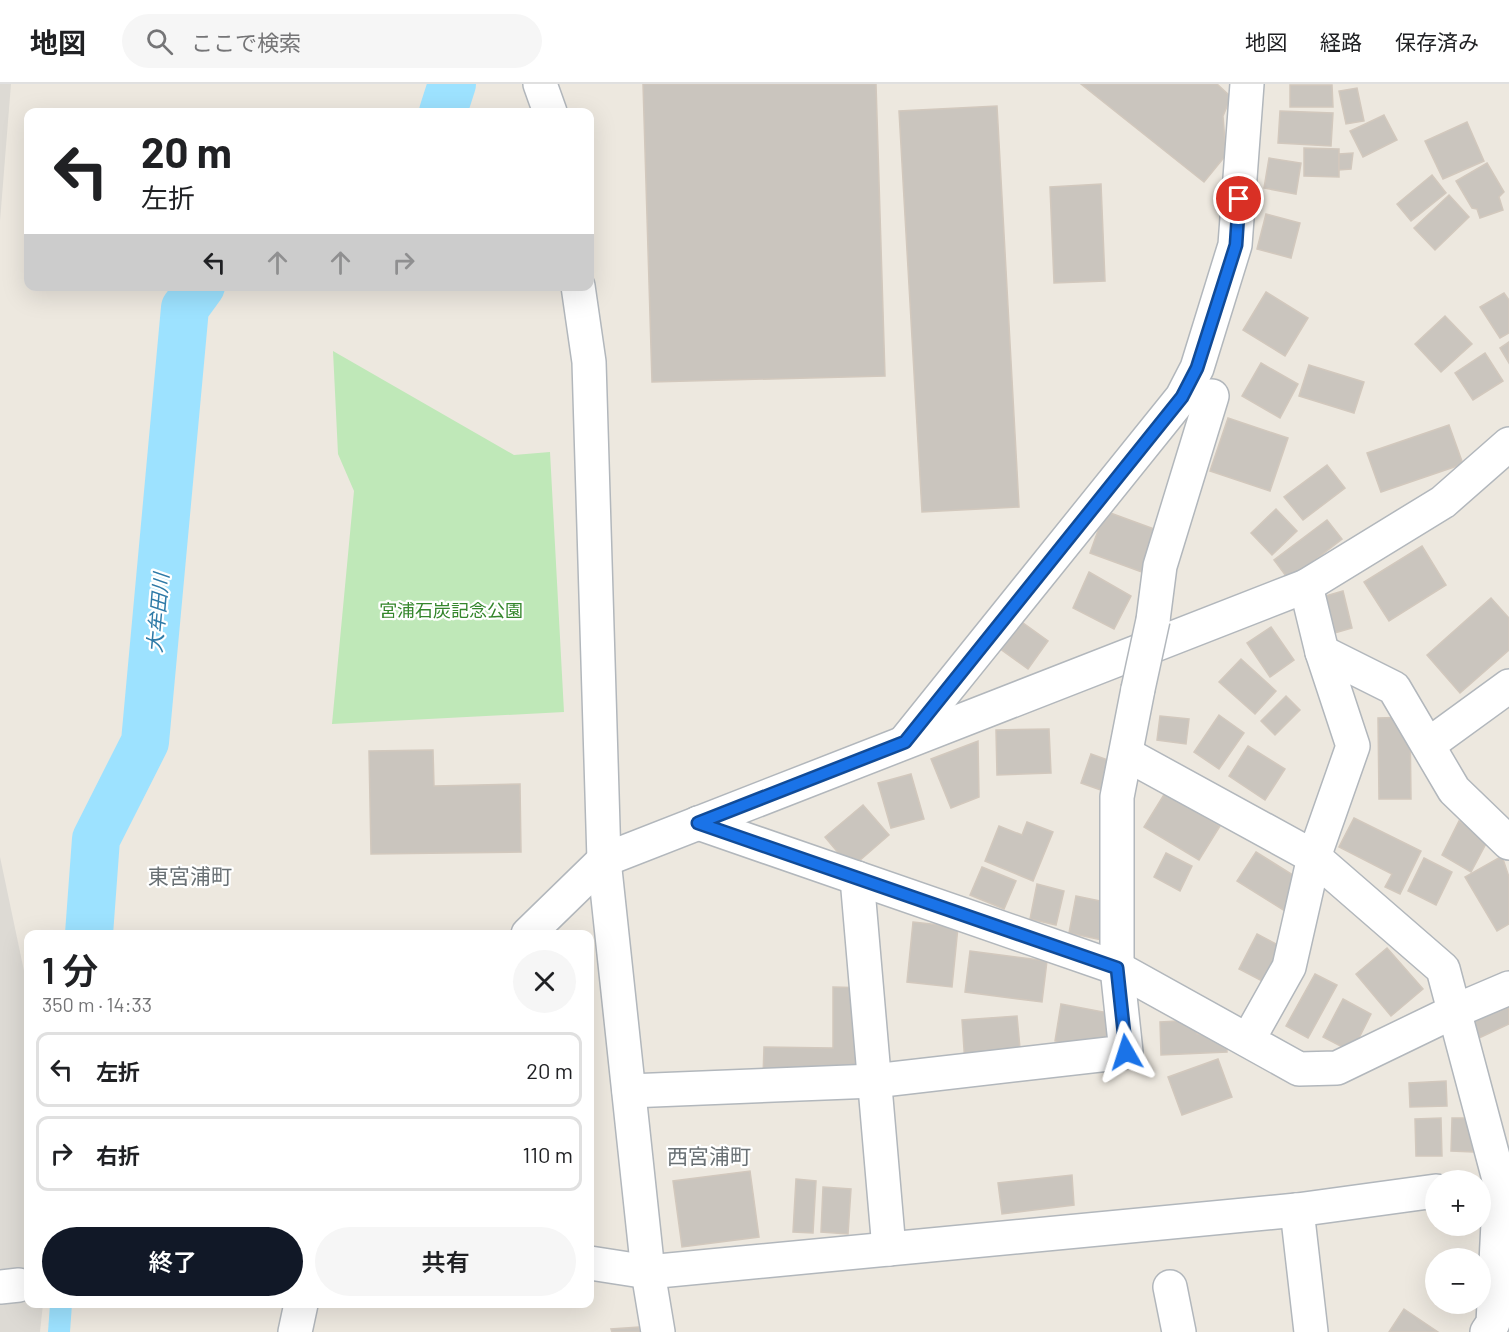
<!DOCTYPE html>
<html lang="ja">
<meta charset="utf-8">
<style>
body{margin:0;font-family:Barlow,"Noto Sans JP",sans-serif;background:#f6f6f6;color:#202124;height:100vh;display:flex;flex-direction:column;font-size:22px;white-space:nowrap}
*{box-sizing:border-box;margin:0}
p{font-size:20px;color:#757577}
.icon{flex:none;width:33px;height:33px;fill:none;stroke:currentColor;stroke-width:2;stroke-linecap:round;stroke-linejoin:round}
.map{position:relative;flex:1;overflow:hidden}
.panel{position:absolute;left:24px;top:846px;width:570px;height:378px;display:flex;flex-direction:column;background:#fff;border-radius:12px;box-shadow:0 6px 24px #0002}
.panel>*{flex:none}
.banner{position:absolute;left:24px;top:24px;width:570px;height:183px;border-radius:12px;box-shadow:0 6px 24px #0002;background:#fff;color:#202124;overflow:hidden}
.tools{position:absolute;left:1425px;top:1086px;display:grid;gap:12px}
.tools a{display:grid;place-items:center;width:66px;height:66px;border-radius:50%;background:#fff;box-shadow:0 6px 24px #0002;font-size:30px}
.pin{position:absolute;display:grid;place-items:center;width:51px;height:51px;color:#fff;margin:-26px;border:3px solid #fff;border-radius:50%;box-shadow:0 2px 6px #0007}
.me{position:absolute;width:66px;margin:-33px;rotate:354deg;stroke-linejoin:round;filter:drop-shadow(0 0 4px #0008)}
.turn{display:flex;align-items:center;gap:21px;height:126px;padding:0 18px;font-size:27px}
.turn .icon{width:78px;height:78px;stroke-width:2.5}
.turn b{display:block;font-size:42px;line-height:51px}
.lanes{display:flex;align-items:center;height:57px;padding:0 18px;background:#0003;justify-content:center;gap:30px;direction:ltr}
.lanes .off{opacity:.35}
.round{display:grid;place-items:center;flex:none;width:63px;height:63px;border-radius:32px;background:#f6f6f6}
.overview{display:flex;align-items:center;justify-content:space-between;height:102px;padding:0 18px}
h1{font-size:36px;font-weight:600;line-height:45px}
.primary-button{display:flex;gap:12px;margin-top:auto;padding:12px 18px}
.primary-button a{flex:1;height:69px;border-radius:36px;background:#111827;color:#fff;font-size:24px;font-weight:600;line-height:69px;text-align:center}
.primary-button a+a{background:#f6f6f6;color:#202124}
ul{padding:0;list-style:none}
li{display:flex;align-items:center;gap:18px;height:75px;margin:0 12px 9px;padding:0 6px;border:3px solid #e0e0e0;border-radius:12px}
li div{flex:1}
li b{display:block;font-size:22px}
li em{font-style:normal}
header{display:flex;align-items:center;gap:36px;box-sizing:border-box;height:84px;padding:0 30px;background:#fff;border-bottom:2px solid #e0e0e0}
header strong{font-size:28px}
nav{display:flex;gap:33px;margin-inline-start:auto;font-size:21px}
.search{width:420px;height:54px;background:#f6f6f6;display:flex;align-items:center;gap:15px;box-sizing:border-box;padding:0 21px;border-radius:33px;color:#757577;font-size:22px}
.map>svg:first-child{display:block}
.industrial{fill:#dddad4}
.green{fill:#bfe8b8}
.water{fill:#9de2ff}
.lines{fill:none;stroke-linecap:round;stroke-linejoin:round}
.river{stroke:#9de2ff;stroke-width:48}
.building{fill:#cac5be;stroke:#d2c8bd;stroke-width:1.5}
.minor-casing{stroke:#b2b7bc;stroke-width:36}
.minor{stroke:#fff;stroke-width:33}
.minor-bridge-casing{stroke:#b2b7bc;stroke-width:36;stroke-linecap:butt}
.minor-bridge{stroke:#fff;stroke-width:33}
.route-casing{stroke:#114b97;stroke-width:15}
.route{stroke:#1a73e8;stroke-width:10}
.labels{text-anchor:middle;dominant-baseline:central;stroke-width:4.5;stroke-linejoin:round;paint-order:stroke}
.park-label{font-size:18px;fill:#34862c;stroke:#fff}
.water-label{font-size:20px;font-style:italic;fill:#2e7aa7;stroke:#fff}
.quarter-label{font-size:21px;fill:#697074;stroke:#fff}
</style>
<header>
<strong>地図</strong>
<div class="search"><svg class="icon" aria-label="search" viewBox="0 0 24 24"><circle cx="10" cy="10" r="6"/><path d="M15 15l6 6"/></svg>ここで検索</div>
<nav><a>地図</a><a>経路</a><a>保存済み</a></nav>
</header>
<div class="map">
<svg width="1509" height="1248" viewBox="0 0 1509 1248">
<rect width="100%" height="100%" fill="#ede8df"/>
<g class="industrial">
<path d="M0,0H11L0,137Z"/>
<path d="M0,773L24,887L28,888V1220H43L40,1248H0Z"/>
</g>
<path class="green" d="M333,267L514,371L550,368L564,628L332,640L354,407L338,370Z"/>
<path class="water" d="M50,1220H72L70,1248H48Z"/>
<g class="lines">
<g class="river">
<path d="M443,28L452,0"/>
<path d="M89,850L96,755L145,658L185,224L201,202"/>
</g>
</g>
<g class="building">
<path d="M643,0H876L885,292L652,298Z"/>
<path d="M1081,0H1217L1231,13L1223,32L1226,71L1204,98Z"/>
<path d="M1290,1H1332L1333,23H1290Z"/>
<path d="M1357,4L1364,37L1346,40L1339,7Z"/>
<path d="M997,22L1019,423L922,428L899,27Z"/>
<path d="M1280,27L1333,29L1331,62L1278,59Z"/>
<path d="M1384,31L1397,56L1363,73L1350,47Z"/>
<path d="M1467,38L1484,77L1443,95L1425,57Z"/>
<path d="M1304,64L1339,65V93L1304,92Z"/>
<path d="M1353,69L1351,85L1339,86V70Z"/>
<path d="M1269,74L1301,79L1296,110L1264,104Z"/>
<path d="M1487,79L1504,108L1499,113L1503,126L1480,134L1477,125L1472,124L1456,97Z"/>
<path d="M1432,91L1446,109L1411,137L1397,120Z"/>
<path d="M1101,100L1105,197L1054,199L1050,103Z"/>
<path d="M1449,111L1469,133L1435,166L1414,144Z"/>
<path d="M1266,130L1300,139L1291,174L1257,165Z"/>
<path d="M1266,208L1308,234L1285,272L1243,246Z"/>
<path d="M1504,209L1509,216V249L1500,254L1480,223Z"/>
<path d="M1445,232L1472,260L1441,288L1415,260Z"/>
<path d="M1509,258V279L1500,264Z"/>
<path d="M1485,269L1503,297L1473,316L1455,289Z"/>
<path d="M1261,279L1298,300L1280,334L1242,312Z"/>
<path d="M1309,281L1364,298L1354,329L1299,312Z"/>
<path d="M1228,334L1288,354L1270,407L1210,387Z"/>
<path d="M1449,341L1463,380L1381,408L1367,369Z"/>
<path d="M1327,381L1345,404L1303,436L1284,413Z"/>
<path d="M1276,425L1297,447L1272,471L1251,449Z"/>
<path d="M1105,427L1165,449L1150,491L1090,469Z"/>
<path d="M1327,436L1342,455L1289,496L1274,476Z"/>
<path d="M1422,462L1446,501L1389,537L1364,498Z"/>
<path d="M1089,488L1131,512L1114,545L1073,524Z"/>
<path d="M1343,507L1352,544L1331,550L1322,513Z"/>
<path d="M1491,514L1509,534V566L1460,609L1427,571Z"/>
<path d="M1019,536L1048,557L1028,585L999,564Z"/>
<path d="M1271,543L1294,576L1270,593L1247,559Z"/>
<path d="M1241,575L1276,607L1255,630L1219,598Z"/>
<path d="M1286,612L1300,626L1275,651L1261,637Z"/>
<path d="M1219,631L1244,649L1219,685L1194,668Z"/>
<path d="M1160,632L1189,635L1186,660L1157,656Z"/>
<path d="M1410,633L1411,715H1379L1378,634Z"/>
<path d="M1049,645L1051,689L997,691L996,646Z"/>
<path d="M978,657L979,713L951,724L931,675Z"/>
<path d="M1248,662L1285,685L1265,716L1229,692Z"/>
<path d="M433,666L434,702L520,700L521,768L371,770L369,667Z"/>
<path d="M1091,670L1122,681L1112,710L1081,699Z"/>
<path d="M911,690L924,735L891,744L878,699Z"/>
<path d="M1165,709L1220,742L1199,776L1144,743Z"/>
<path d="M863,721L889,751L851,784L825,753Z"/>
<path d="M1354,734L1421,767L1400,810L1385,803L1392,790L1339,763Z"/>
<path d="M1459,737L1489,754L1471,788L1442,771Z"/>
<path d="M1027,738L1053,748L1033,797L985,777L999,742L1022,751Z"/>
<path d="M1256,768L1304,798L1285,827L1237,797Z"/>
<path d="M1166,769L1192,782L1180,807L1154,793Z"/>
<path d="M1502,772L1509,793V840L1497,847L1465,793Z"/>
<path d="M1424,774L1452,788L1436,821L1408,807Z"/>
<path d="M982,783L1016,797L1004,825L970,811Z"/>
<path d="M1037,800L1064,807L1056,841L1030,835Z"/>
<path d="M1076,812L1115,820L1107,857L1069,849Z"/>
<path d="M913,838L958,843L952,903L907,898Z"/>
<path d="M1257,850L1284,864L1266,899L1239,885Z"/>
<path d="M1387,864L1423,905L1391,932L1356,890Z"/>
<path d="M970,867L1047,877L1042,918L965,908Z"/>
<path d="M1315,890L1337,901L1308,954L1286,942Z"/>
<path d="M833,903L870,904L869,995L763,993L764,963L833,964Z"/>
<path d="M1509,909V940L1477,955L1465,930Z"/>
<path d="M1343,915L1371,930L1352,968L1323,953Z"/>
<path d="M1061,920L1114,930L1108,966L1055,957Z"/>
<path d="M1017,932L1021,975L965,980L962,936Z"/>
<path d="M1197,936V950L1226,949L1227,968L1161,971L1160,938Z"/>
<path d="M1218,975L1232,1013L1182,1031L1168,993Z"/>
<path d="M1446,997L1447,1022L1410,1023L1409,999Z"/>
<path d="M1441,1034L1442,1072H1416L1415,1035Z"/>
<path d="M1452,1034H1474L1473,1068L1451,1067Z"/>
<path d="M750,1087L759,1153L682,1163L673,1097Z"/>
<path d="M1072,1091L1074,1121L1002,1130L998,1099Z"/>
<path d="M796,1095L816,1097L813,1149L793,1148Z"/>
<path d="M823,1103L851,1105L848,1150L821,1148Z"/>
<path d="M1404,1225L1438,1248H1389Z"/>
<path d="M639,1243L640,1248H612L611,1245Z"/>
</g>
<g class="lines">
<g class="minor-casing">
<g id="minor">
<path d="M540,0L550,28"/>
<path d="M578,202L589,278L604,776L648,1188L658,1248"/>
<path d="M1153,536L1160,482L1212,312"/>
<path d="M1322,568L1394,604L1454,706L1509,759"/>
<path d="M906,656L1182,313L1197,284L1235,161L1247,0"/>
<path d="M1428,661L1509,602"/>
<path d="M1126,670L1314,773L1443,885L1500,1099L1493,1239L1487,1248"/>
<path d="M698,739L1117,884L1299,985L1337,984L1455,927L1509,904"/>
<path d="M857,794L889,1165"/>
<path d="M528,850L604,776L1306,502L1443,418L1509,360"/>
<path d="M1248,956L1289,883L1314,773L1353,662L1322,568L1306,502"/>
<path d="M629,1007L874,997L1126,968L1117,884V713L1138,605"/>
<path d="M1297,1126L1311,1248"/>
<path d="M590,1179L648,1188L1297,1126L1436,1107"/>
<path d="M0,1203L19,1201"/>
<path d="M1170,1203L1179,1248"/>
<path d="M295,1248L301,1220"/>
</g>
</g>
<use href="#minor" class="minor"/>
<g class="minor-bridge-casing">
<path id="minor-bridge" d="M1138,605L1153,536"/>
</g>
<use href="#minor-bridge" class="minor-bridge"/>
</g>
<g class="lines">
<g class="route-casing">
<path id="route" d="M1126,968L1117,884L698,739L905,658L1182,313L1197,284L1236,161L1239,115"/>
</g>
<use href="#route" class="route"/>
</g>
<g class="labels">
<g class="park-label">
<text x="451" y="526">宮浦石炭記念公園</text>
</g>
<g class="water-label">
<text transform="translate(157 529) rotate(-85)">大牟田川</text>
</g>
<g class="quarter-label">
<text x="190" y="791">東宮浦町</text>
<text x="709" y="1071">西宮浦町</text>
</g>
</g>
</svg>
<div class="tools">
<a>+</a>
<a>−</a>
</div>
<div class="pin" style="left:1239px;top:115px;background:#d93025"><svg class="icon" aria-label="arrive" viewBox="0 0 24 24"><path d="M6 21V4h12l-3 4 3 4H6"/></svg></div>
<svg class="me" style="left:1126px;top:968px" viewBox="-20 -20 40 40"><path d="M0-17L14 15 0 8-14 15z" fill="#1a73e8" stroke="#fff" stroke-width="4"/></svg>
<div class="banner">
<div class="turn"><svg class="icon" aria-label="left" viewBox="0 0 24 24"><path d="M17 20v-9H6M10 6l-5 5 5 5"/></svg><div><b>20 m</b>左折</div></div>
<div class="lanes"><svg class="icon" aria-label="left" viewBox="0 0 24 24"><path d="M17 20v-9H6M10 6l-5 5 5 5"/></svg><svg class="icon off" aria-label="ahead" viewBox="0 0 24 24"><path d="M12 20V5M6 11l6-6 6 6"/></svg><svg class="icon off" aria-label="ahead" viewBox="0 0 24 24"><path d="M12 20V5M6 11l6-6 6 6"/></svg><svg class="icon off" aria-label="right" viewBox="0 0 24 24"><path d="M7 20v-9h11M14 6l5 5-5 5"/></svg></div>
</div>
<section class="panel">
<div class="overview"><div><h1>1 分</h1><p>350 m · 14:33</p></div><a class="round"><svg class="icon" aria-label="close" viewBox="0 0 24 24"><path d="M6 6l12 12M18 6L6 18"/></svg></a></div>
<ul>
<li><svg class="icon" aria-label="left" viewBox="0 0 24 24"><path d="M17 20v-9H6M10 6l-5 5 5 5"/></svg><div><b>左折</b></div><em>20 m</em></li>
<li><svg class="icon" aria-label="right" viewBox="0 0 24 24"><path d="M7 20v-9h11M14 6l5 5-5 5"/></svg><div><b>右折</b></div><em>110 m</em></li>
</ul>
<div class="primary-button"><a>終了</a><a>共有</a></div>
</section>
</div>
